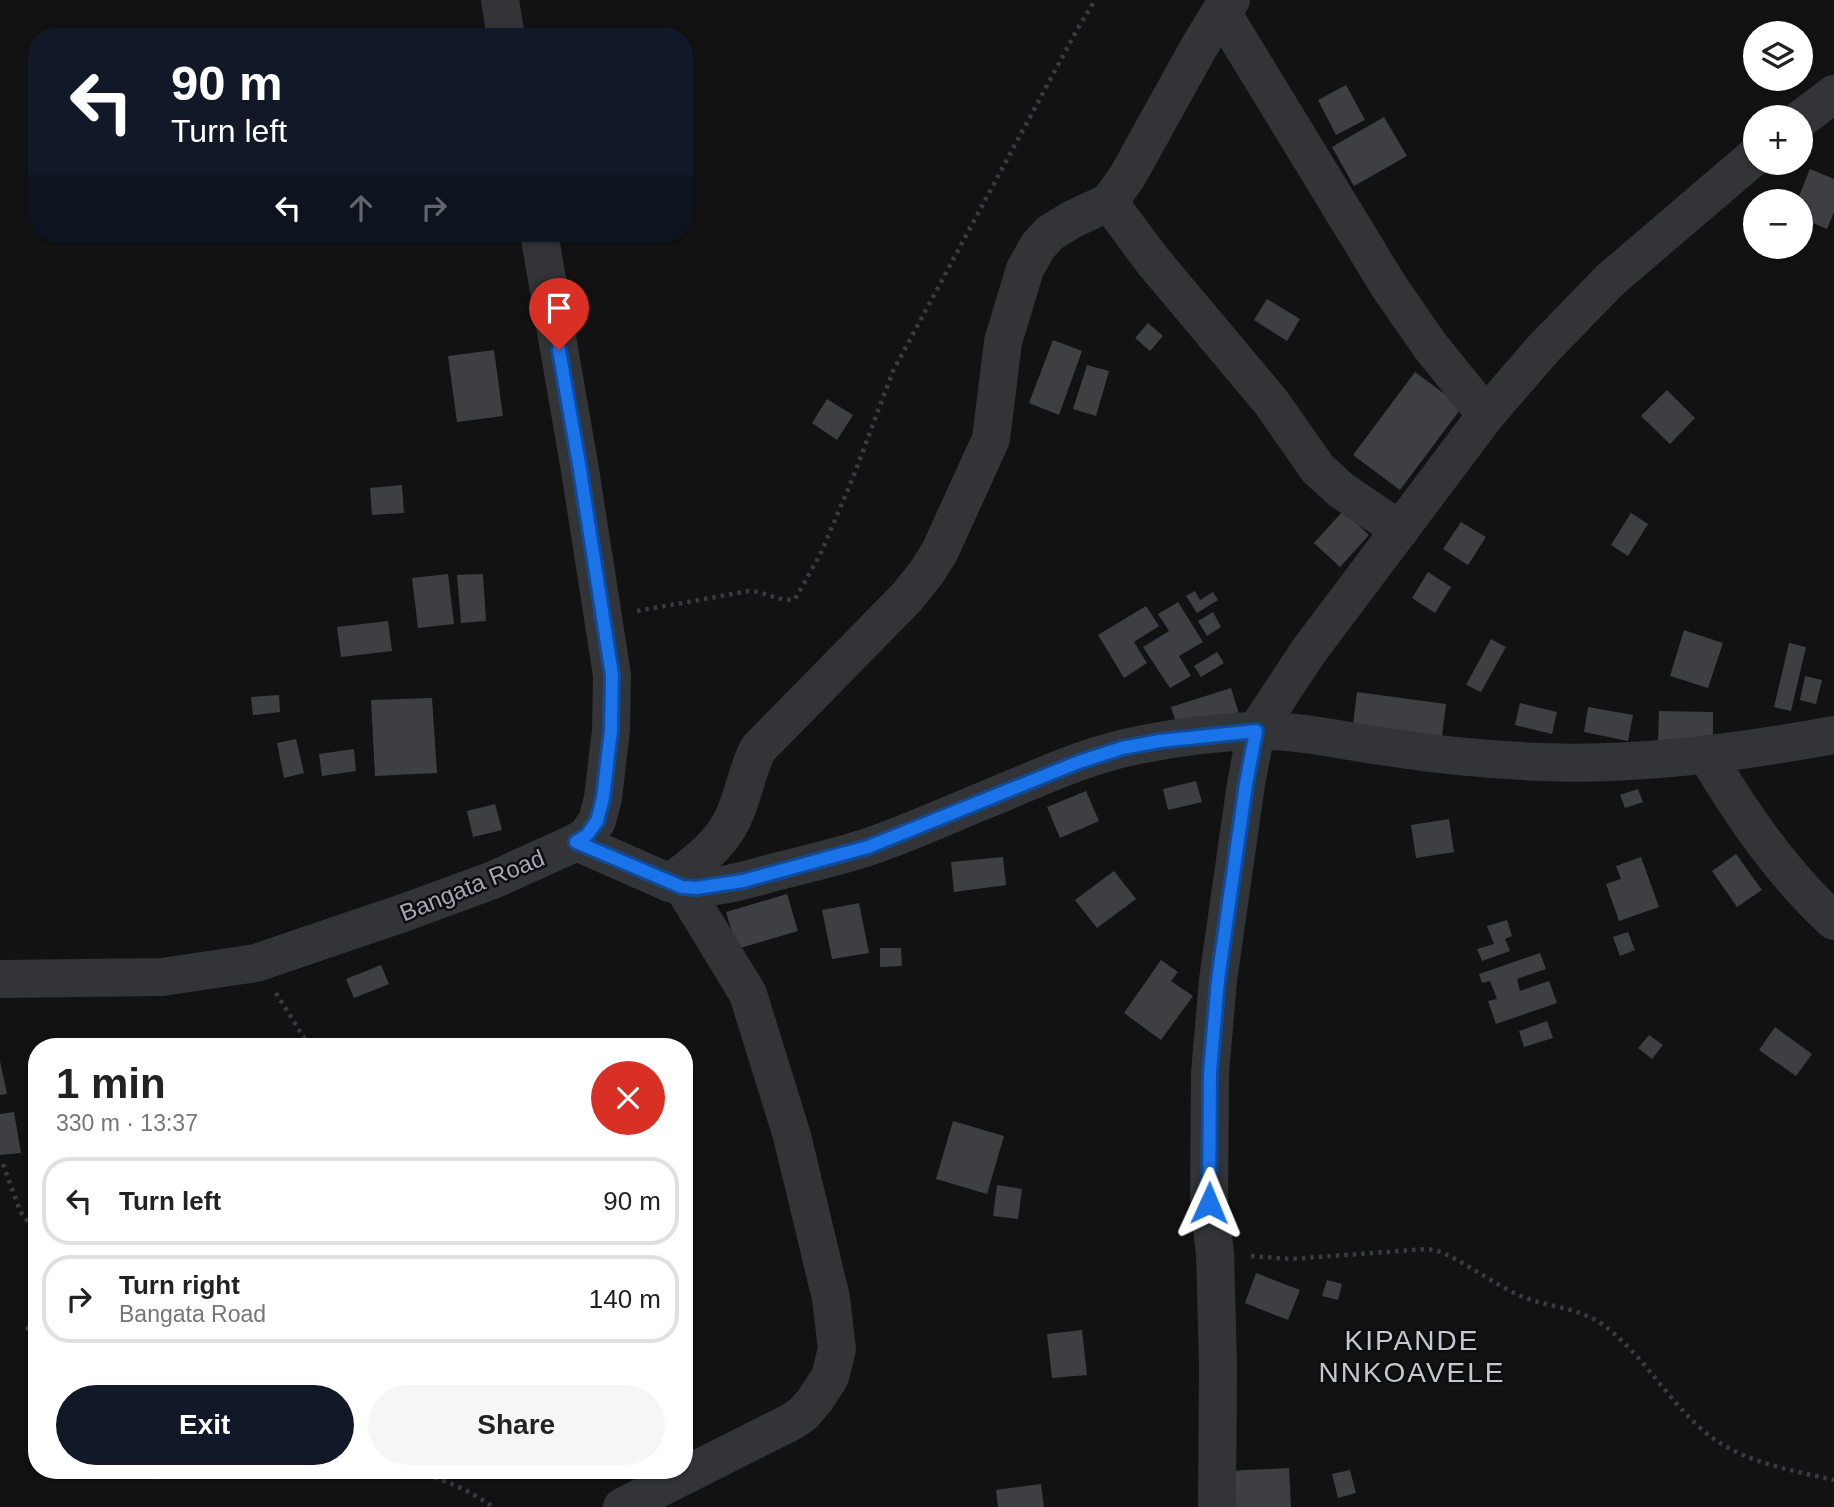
<!DOCTYPE html>
<meta charset="utf-8">
<style>
body{margin:0;font-family:Arial,sans-serif;background:#f6f6f6;color:#222;height:100vh;display:flex;flex-direction:column;font-size:26px;white-space:nowrap}
*{box-sizing:border-box;margin:0}
p{font-size:23px;color:#767676}
.icon{flex:none;width:38px;height:38px;fill:none;stroke:currentColor;stroke-width:2;stroke-linecap:round;stroke-linejoin:round}
.map{position:relative;flex:1;overflow:hidden}
.drawer{position:absolute;left:28px;top:1038px;width:665px;height:441px;display:flex;flex-direction:column;background:#fff;border-radius:28px;box-shadow:0 2px 5px #0004}
.drawer>*{flex:none}
.banner{position:absolute;left:28px;top:28px;width:665px;height:214px;border-radius:28px;box-shadow:0 2px 5px #0004;background:#111827;color:#fff;overflow:hidden}
.controls{position:absolute;left:1743px;top:21px;display:grid;gap:14px}
.controls a{display:grid;place-items:center;width:70px;height:70px;border-radius:50%;background:#fff;box-shadow:0 2px 5px #0004;font-size:35px}
.pin{position:absolute;display:grid;place-items:center;width:60px;height:60px;color:#fff;margin:-72px -30px;border-radius:50% 50% 50% 0;rotate:-45deg;box-shadow:0 0 7px #0007}
.pin .icon{rotate:45deg}
.me{position:absolute;width:77px;margin:-38px;rotate:1deg;stroke-linejoin:round;filter:drop-shadow(0 0 5px #0008)}
.turn{display:flex;align-items:center;gap:24px;height:147px;padding:0 28px;font-size:32px}
.turn .icon{width:91px;height:91px;stroke-width:2.5}
.turn b{display:block;font-size:49px;line-height:60px}
.lanes{display:flex;align-items:center;height:66px;padding:0 28px;background:#0003;justify-content:center;gap:35px;direction:ltr}
.lanes .off{opacity:.35}
.round{display:grid;place-items:center;flex:none;width:74px;height:74px;border-radius:37px;background:#f6f6f6}
.head{display:flex;align-items:center;justify-content:space-between;height:119px;padding:0 28px}
h1{font-size:42px;font-weight:700;line-height:52px}
.action{display:flex;gap:14px;margin-top:auto;padding:14px 28px}
.action a{flex:1;height:80px;border-radius:42px;background:#111827;color:#fff;font-size:28px;font-weight:700;line-height:80px;text-align:center}
.action a+a{background:#f6f6f6;color:#222}
ul{padding:0;list-style:none}
li{display:flex;align-items:center;gap:21px;height:88px;margin:0 14px 10px;padding:0 14px;border:4px solid #e0e0e0;border-radius:28px}
li div{flex:1}
li b{display:block;font-size:26px}
li em{font-style:normal}
.map>svg:first-child{display:block}
.building{fill:#3e3f43}
.lines{fill:none;stroke-linecap:round;stroke-linejoin:round}
.path{stroke:#393b3f;stroke-width:4.5;stroke-dasharray:3.5 5;stroke-linecap:butt}
.street{stroke:#333438;stroke-width:38}
.route-casing{stroke:#114b97;stroke-width:18}
.route{stroke:#1a73e8;stroke-width:12}
.labels{text-anchor:middle;dominant-baseline:central;stroke-width:5;stroke-linejoin:round;paint-order:stroke}
.street-label{font-size:24px;fill:#a3a9b4;stroke:#0d0d0e}
.quarter-label{font-size:28px;letter-spacing:2px;fill:#c4c8d0;stroke:#0d0d0e}
</style>
<div class="map">
<svg width="1834" height="1507" viewBox="0 0 1834 1507">
<rect width="100%" height="100%" fill="#121213"/>
<g class="building">
<path d="M1346,85L1365,120L1336,135L1318,100Z"/>
<path d="M1384,117L1407,156L1354,186L1332,147Z"/>
<path d="M1810,169L1834,179V212L1827,229L1801,218V201H1797Z"/>
<path d="M1267,299L1300,319L1287,341L1254,320Z"/>
<path d="M1148,323L1163,336L1150,351L1135,338Z"/>
<path d="M1053,340L1082,351L1059,415L1029,403Z"/>
<path d="M494,350L503,416L457,422L448,356Z"/>
<path d="M1087,365L1109,371L1096,416L1073,409Z"/>
<path d="M1415,372L1462,407L1400,490L1353,455Z"/>
<path d="M1667,390L1695,418L1670,444L1641,416Z"/>
<path d="M827,399L853,415L837,440L812,423Z"/>
<path d="M402,485L404,513L372,515L370,488Z"/>
<path d="M1343,511L1369,535L1340,567L1314,543Z"/>
<path d="M1631,513L1648,524L1628,556L1611,545Z"/>
<path d="M1461,522L1486,537L1468,565L1443,549Z"/>
<path d="M1428,572L1451,587L1435,613L1412,598Z"/>
<path d="M448,574L454,624L418,628L412,578Z"/>
<path d="M483,574L486,621L461,623L457,575Z"/>
<path d="M1195,591L1200,600L1213,592L1218,600L1197,613L1186,596Z"/>
<path d="M1178,602L1203,642L1179,656L1191,676L1170,688L1143,647L1169,631L1158,614Z"/>
<path d="M1146,606L1159,626L1134,642L1147,663L1124,678L1098,635Z"/>
<path d="M1213,612L1221,627L1207,636L1198,621Z"/>
<path d="M388,621L392,651L341,657L337,627Z"/>
<path d="M1684,630L1723,643L1708,688L1670,676Z"/>
<path d="M1491,639L1506,647L1481,692L1466,685Z"/>
<path d="M1789,643L1806,647L1791,711L1774,707Z"/>
<path d="M1217,652L1224,663L1201,677L1194,666Z"/>
<path d="M1805,676L1822,680L1816,704L1800,700Z"/>
<path d="M1231,688L1240,717L1180,735L1171,707Z"/>
<path d="M1357,692L1446,704L1442,736L1353,725Z"/>
<path d="M279,695L280,712L253,715L251,697Z"/>
<path d="M432,698L437,773L375,776L371,700Z"/>
<path d="M1520,703L1557,712L1552,734L1515,725Z"/>
<path d="M1588,707L1633,715L1628,741L1584,732Z"/>
<path d="M1659,711L1713,712V744L1658,742Z"/>
<path d="M296,739L304,773L284,778L277,743Z"/>
<path d="M354,749L356,771L322,776L319,754Z"/>
<path d="M1196,781L1202,802L1168,810L1163,789Z"/>
<path d="M1638,789L1643,802L1625,808L1620,795Z"/>
<path d="M1086,791L1099,821L1060,838L1047,807Z"/>
<path d="M495,804L502,830L473,837L467,811Z"/>
<path d="M1449,819L1454,852L1416,858L1411,825Z"/>
<path d="M1736,854L1762,890L1737,907L1712,871Z"/>
<path d="M1003,857L1006,885L954,892L951,862Z"/>
<path d="M1641,857L1659,907L1619,921L1606,884L1621,879L1616,866Z"/>
<path d="M1114,871L1136,899L1097,928L1075,900Z"/>
<path d="M787,894L798,931L737,949L726,912Z"/>
<path d="M859,903L869,953L832,959L822,910Z"/>
<path d="M1507,920L1512,936L1505,939L1510,951L1482,961L1477,949L1494,944L1487,926Z"/>
<path d="M1628,932L1635,950L1620,956L1613,937Z"/>
<path d="M880,948H901L902,966L880,967Z"/>
<path d="M1540,953L1546,969L1517,979L1520,991L1549,981L1557,1003L1496,1024L1488,1001L1497,999L1490,981L1482,983L1479,974Z"/>
<path d="M1161,960L1178,972L1171,981L1193,996L1161,1040L1124,1013Z"/>
<path d="M381,965L389,984L354,998L346,979Z"/>
<path d="M1547,1021L1553,1038L1524,1047L1519,1031Z"/>
<path d="M1775,1027L1812,1054L1796,1076L1759,1050Z"/>
<path d="M1649,1035L1663,1045L1652,1059L1638,1048Z"/>
<path d="M0,1061L7,1094L0,1095Z"/>
<path d="M14,1112L21,1153L0,1155V1114Z"/>
<path d="M953,1121L1004,1136L987,1194L936,1179Z"/>
<path d="M997,1185L1022,1189L1018,1219L993,1216Z"/>
<path d="M1256,1273L1300,1290L1288,1320L1245,1303Z"/>
<path d="M1327,1280L1342,1284L1338,1300L1322,1296Z"/>
<path d="M37,1310V1337L25,1329Z"/>
<path d="M1082,1330L1087,1375L1052,1378L1047,1334Z"/>
<path d="M1289,1468L1291,1507H1229L1227,1471Z"/>
<path d="M1350,1470L1356,1493L1338,1498L1332,1474Z"/>
<path d="M1041,1484L1044,1507H998L996,1490Z"/>
</g>
<g class="lines">
<g class="path">
<path d="M637,611L749,591C764,591 781,603 795,599L820,555L854,475L893,371L1078,28L1095,0"/>
<path d="M276,993L309,1046"/>
<path d="M3,1164L20,1211L37,1234"/>
<path d="M1251,1256L1291,1259L1426,1249L1436,1250C1466,1262 1491,1283 1521,1296C1549,1308 1581,1307 1606,1327C1642,1355 1664,1394 1697,1425C1734,1461 1786,1469 1834,1480"/>
<path d="M325,1476C349,1474 373,1469 397,1471C431,1472 466,1488 493,1507"/>
<path d="M151,1479L155,1470"/>
</g>
<g class="street">
<path d="M500,0L506,37"/>
<path d="M1221,11L1390,288L1431,347L1486,415"/>
<path d="M1801,119L1834,94"/>
<path d="M1109,202L1152,260L1271,402L1318,469L1341,490L1400,530"/>
<path d="M1706,754C1742,815 1782,873 1834,921"/>
<path d="M577,842L670,883C702,894 743,881 775,872C806,864 838,857 868,847C907,834 946,816 985,800C1030,782 1077,759 1125,748C1165,739 1215,732 1256,731C1300,730 1343,741 1387,747C1438,755 1490,760 1542,762C1635,766 1742,752 1834,735"/>
<path d="M670,883C696,862 724,844 736,811C745,789 747,771 758,749L907,597L927,572L940,551L991,439L1003,342L1025,269L1038,246L1050,233L1071,220L1109,202L1127,177L1199,47L1221,11L1231,0"/>
<path d="M0,979L162,977L256,963L406,912L493,880L577,842L587,835L597,821L603,798L611,730L612,675L580,470L539,233"/>
<path d="M622,1507L791,1422L803,1414L815,1400L830,1377L837,1349L831,1298L792,1136L748,994L683,887"/>
<path d="M1217,1507L1218,1363L1215,1254L1209,1203L1210,1073L1218,980L1246,784L1256,731L1308,652L1486,415L1543,349L1610,280L1755,156"/>
</g>
</g>
<g class="lines">
<g class="route-casing">
<path id="route" d="M559,350L580,470L612,675L611,730L603,798L597,821L587,835L576,842L682,887L696,888L743,881L868,847L1079,762L1122,748L1160,741L1256,731L1246,784L1218,980L1210,1073L1209,1203"/>
</g>
<use href="#route" class="route"/>
</g>
<g class="labels">
<g class="street-label">
<text transform="translate(472 885) rotate(-22)">Bangata Road</text>
</g>
<g class="quarter-label">
<text x="1412" y="1340">KIPANDE<tspan x="1412" dy="32">NNKOAVELE</tspan></text>
</g>
</g>
</svg>
<div class="controls">
<a><svg class="icon" aria-label="layers" viewBox="0 0 24 24"><path d="M12 4l9 5-9 5-9-5zM3 14l9 5 9-5"/></svg></a>
<a>+</a>
<a>−</a>
</div>
<div class="pin" style="left:559px;top:350px;background:#d93025"><svg class="icon" aria-label="arrive" viewBox="0 0 24 24"><path d="M6 21V4h12l-3 4 3 4H6"/></svg></div>
<svg class="me" style="left:1209px;top:1203px" viewBox="-20 -20 40 40"><path d="M0-17L14 15 0 8-14 15z" fill="#1a73e8" stroke="#fff" stroke-width="4"/></svg>
<div class="banner">
<div class="turn"><svg class="icon" aria-label="left" viewBox="0 0 24 24"><path d="M17 20v-9H6M10 6l-5 5 5 5"/></svg><div><b>90 m</b>Turn left</div></div>
<div class="lanes"><svg class="icon" aria-label="left" viewBox="0 0 24 24"><path d="M17 20v-9H6M10 6l-5 5 5 5"/></svg><svg class="icon off" aria-label="ahead" viewBox="0 0 24 24"><path d="M12 20V5M6 11l6-6 6 6"/></svg><svg class="icon off" aria-label="right" viewBox="0 0 24 24"><path d="M7 20v-9h11M14 6l5 5-5 5"/></svg></div>
</div>
<section class="drawer">
<div class="head"><div><h1>1 min</h1><p>330 m · 13:37</p></div><a class="round" style="background:#d93025;color:#fff"><svg class="icon" aria-label="close" viewBox="0 0 24 24"><path d="M6 6l12 12M18 6L6 18"/></svg></a></div>
<ul>
<li><svg class="icon" aria-label="left" viewBox="0 0 24 24"><path d="M17 20v-9H6M10 6l-5 5 5 5"/></svg><div><b>Turn left</b></div><em>90 m</em></li>
<li><svg class="icon" aria-label="right" viewBox="0 0 24 24"><path d="M7 20v-9h11M14 6l5 5-5 5"/></svg><div><b>Turn right</b><p>Bangata Road</p></div><em>140 m</em></li>
</ul>
<div class="action"><a>Exit</a><a>Share</a></div>
</section>
</div>
